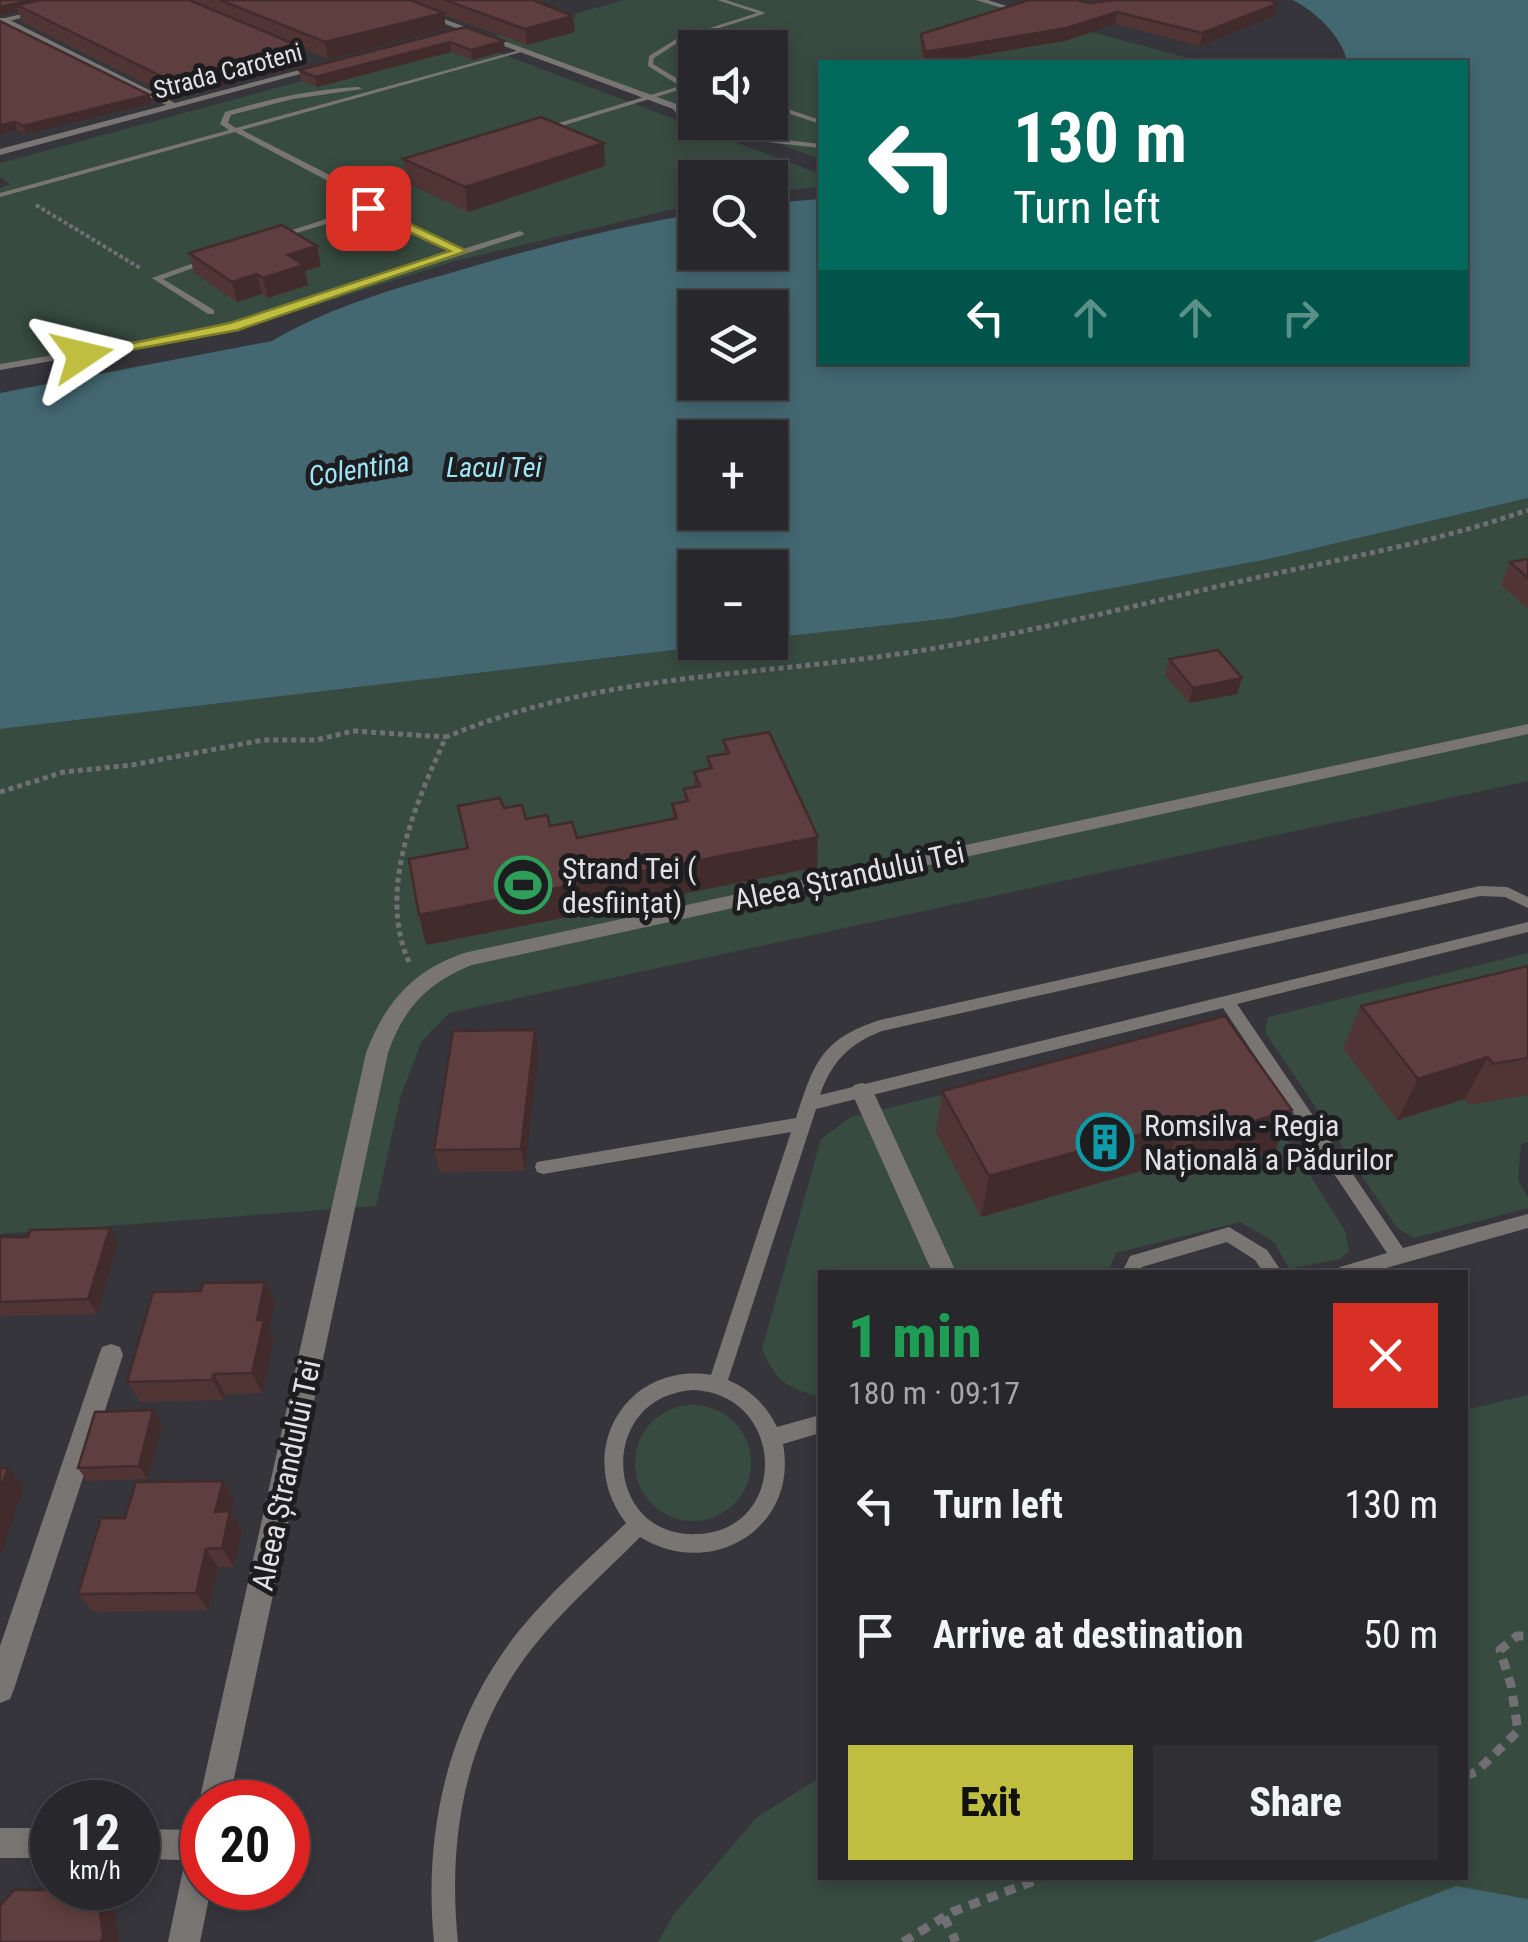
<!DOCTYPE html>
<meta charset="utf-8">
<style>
body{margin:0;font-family:"Roboto Condensed",sans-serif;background:#303034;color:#f1f3f6;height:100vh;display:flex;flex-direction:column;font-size:38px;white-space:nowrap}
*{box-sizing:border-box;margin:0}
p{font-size:32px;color:#a5a6a9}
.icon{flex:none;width:55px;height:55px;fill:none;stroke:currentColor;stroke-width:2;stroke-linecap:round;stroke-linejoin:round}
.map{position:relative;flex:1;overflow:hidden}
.details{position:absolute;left:818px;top:1270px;width:650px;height:610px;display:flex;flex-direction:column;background:#28282c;border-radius:0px;box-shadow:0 5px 15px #0003,0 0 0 2px #444448}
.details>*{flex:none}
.hud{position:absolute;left:818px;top:60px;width:650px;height:305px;border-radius:0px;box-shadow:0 5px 15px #0003,0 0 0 2px #444448;background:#00695c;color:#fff;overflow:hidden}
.controls{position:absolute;left:678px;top:30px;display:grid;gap:20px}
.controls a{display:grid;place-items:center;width:110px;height:110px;border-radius:0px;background:#28282c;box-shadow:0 5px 15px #0003,0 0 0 2px #444448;font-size:50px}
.speed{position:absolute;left:30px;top:1780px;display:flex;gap:20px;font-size:50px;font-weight:700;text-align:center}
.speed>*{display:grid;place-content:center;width:130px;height:130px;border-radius:50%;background:#28282c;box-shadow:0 5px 15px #0003,0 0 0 2px #444448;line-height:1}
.speed small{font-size:25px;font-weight:400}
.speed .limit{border:15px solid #d22;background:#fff;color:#111}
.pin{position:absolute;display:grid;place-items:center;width:85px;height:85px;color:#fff;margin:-42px;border-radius:20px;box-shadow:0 5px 15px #0006}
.me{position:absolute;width:110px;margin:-55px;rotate:80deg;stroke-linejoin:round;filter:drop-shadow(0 0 8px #0008)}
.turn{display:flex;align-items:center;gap:35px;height:210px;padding:0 30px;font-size:45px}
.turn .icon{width:130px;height:130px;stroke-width:2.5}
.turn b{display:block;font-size:70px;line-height:85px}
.lanes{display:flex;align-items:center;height:95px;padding:0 30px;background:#0003;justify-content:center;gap:50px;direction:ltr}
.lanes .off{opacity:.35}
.round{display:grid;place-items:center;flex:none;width:105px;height:105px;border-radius:0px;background:#303034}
.summary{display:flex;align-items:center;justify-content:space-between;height:170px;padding:0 30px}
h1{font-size:60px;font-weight:800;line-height:75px;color:#1e9e55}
.button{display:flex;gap:20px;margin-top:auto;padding:20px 30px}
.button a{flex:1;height:115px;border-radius:0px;background:#bfbe41;color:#111;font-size:40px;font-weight:800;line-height:115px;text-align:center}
.button a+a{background:#303034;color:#f1f3f6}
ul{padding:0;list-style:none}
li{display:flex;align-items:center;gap:30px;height:130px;padding:0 30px}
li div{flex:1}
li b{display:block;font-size:38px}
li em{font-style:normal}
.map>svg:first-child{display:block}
.green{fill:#384b40}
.water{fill:#436871;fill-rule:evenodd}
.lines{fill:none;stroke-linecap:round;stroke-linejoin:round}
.path-far2{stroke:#6f6f74;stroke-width:4;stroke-dasharray:4 2.5;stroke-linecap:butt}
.path-far1{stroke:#6f6f74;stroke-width:5;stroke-dasharray:5 4;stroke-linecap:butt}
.path{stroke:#6f6f74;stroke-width:9;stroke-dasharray:11 8;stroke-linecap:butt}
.service{fill:#787573;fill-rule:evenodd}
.pedestrian{fill:#787573;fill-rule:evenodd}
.minor{fill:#787573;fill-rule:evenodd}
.tertiary{fill:#787573;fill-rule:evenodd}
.wall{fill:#513535}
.shaded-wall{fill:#422b2b}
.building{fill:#5e3e3e;stroke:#422b2b;stroke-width:2.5}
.route{fill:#bfbe41;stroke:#7c7c2a;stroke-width:2.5}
.labels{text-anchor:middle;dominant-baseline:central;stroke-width:10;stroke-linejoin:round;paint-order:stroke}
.far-street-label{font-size:25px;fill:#e1e1e5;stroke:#1d1d20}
.far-water-label{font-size:28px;font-style:italic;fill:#9ee6f7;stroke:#1d1d20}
.poi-label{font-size:30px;fill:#e1e1e5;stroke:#1d1d20;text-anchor:start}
.street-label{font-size:30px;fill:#e1e1e5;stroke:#1d1d20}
</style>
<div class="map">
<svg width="1528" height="1942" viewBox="0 0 1528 1942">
<rect width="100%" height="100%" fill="#35353b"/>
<g class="green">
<path d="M624,0H973L1203,62H820V159L722,123L770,122V48H695V113L492,37Z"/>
<path d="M460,38L820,174V187L770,192V178H695V204L455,261L279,317L0,370V188L10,184L0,177V163Z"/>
<path d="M1528,498V781L449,1013L422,1041L401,1095L376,1206L0,1234V729L733,643L770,642V638L952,618L1269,559Z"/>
<path d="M1528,953V1142L1521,1144L1518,1180L1528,1197V1208L1414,1238L1397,1228L1265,1032L1268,1017Z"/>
<path d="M1205,1031L1230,1048L1345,1231L1349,1250L1341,1259L1289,1269L1274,1242L1240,1222L1116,1253L1108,1272H820V1397C786,1387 776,1382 762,1349L821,1139L851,1117Z"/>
<path d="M1528,1395V1942H658L674,1914L756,1818L820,1777V1878H1465V1410Z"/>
<circle cx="693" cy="1463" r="58"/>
</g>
<g class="water">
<path d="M1292,0H1528V498L1269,559L952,618L770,638V568H695V642L733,643L0,729V393L272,341C330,307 393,289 457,271C535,248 615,227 695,214V252H770V203L820,199V362H1465V62H1347C1343,38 1315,10 1292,0ZM695,308H770V382H695ZM695,438H770V512H695Z"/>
<path d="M1456,1886L1528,1899V1942H1312Z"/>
</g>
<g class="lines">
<path class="path-far2" d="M36,205L140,268"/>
<g class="path-far1">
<path d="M0,792L64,772L132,765L263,740H316L353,731L446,737"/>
<path d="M409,962C377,890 415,805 446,737C588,678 727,677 877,657C997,641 1115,610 1233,583C1332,560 1432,544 1528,510"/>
</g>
<g class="path">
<path d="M1465,1776L1476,1772L1518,1731L1511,1685L1500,1650L1517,1636H1528"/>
<path d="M944,1917L956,1942"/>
<path d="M903,1942L952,1912L1042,1878"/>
</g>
<g class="service">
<path d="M717,0H726L766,13L682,40L654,58L653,64L686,84L695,81V85L539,133V129L680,86L648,66L649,56L678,38L757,13Z"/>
<path d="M1100,0H1142L1139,2Z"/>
<path d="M520,50L525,51L242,130L353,187L428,165V169L357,191L371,206L463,249L520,231L524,233L523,235L236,329L0,370V364L231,325L455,251L368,211L274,240V236L363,207L349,192L235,132L0,197V193L229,130L220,124L225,112C269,99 313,89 359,87L362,89L293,99L231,115L228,123L236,128Z"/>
<path d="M770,103L820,120V124L770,107Z"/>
<path d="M752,136L820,144V148L749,140Z"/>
<path d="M205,259L212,261L163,279L214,310V314H208L152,278Z"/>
<path d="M1480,886L1507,887L1528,897V908L1505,897L1480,896L882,1031C849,1044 832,1061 820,1095L1528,922V932L1237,1004L1403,1248L1528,1214V1228L1372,1272H1337L1340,1267L1387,1253L1223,1008L816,1109L728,1380C751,1390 766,1405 777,1427L820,1415V1433L783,1444C799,1528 711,1581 640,1537C605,1573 566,1606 534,1646C466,1731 447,1836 458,1942H434C423,1832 448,1720 518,1632C550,1592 589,1559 626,1523C573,1455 624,1361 711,1375L791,1132L543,1174L537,1172L535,1167L537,1162L796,1118C814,1063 821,1039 880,1020ZM694,1390C787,1395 789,1530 698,1534C602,1539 596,1395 694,1390Z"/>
<path d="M1229,1227L1267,1250L1282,1272H1263L1255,1260L1227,1242L1142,1267L1140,1272H1122L1130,1256Z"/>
</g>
<path class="pedestrian" d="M862,1083L870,1085L873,1091L956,1272H932L851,1091L854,1085Z"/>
<g class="minor">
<path d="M381,0H392L679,105L695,122L748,135L749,128L746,122H755L759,128L757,138C733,147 688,130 673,109Z"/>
<path d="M975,0H988L1016,9L1012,11Z"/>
<path d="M0,18H6L175,103L322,64L326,67L0,155V149L166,105L0,22Z"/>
<path d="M1528,724V734L472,965C428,982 403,1009 388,1053L229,1802H202V1811L199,1802L366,1053C385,1002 415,968 468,952Z"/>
<path d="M111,1344L120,1347L123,1355L14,1689L10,1699L0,1703V1646L99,1355L102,1347Z"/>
<rect x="0" y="1828" width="52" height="30"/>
<path d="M138,1829L202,1830V1888H211L200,1942H168L185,1860L138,1859Z"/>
</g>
<path class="tertiary" d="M84,0H99L0,23V19Z"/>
</g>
<g class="wall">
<path d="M0,0H547L538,2L575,32L527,45L444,15L446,29L328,59L304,49L307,65L174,98L22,22L18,11L0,15Z"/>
<path d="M1089,3L1277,4L1274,16L1200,46L1115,24L1065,41L938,62H924L920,48L921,34Z"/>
<path d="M0,21L150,95L152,103L26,134L17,130L0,134Z"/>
<path d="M465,27L505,51L473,60L451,52L317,87L301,80L299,70Z"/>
<path d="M403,159L605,166L468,212L407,183Z"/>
<path d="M189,253L321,266L305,271L308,285L268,298L262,294L237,302L194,273Z"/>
<path d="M1528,559V609L1501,585L1510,562Z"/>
<path d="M1169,659L1237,694L1189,703L1165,675Z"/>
<path d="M723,740L817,867L426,945L419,915L466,848L458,806L504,808L526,819L550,826L577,838L672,819V804L684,802V789L694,787V772L708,769L707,757L724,754Z"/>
<path d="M1528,966V1095L1470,1105L1465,1099L1397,1120L1343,1048L1361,1006Z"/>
<path d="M535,1030L539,1053L525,1171L440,1172L434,1150Z"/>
<path d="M942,1091L1292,1110L1275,1151L1178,1179L1168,1163L981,1217L936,1132Z"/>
<path d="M0,1237L118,1242L97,1314L0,1316Z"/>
<path d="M265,1282L275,1303L269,1331L274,1341L262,1393L225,1394L224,1400L140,1402L127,1382L201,1291Z"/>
<path d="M153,1410L162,1424L148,1479L87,1481L78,1468Z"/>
<path d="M223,1481L234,1500L231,1513L242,1530L234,1567H218L208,1610L94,1612L78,1594L125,1518Z"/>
</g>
<g class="shaded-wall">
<path d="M32,0H45L17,5L18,11L0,15V7Z"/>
<path d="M1277,4L1274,16L1200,46L1202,33Z"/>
<path d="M1117,12L1115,24L1065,41L938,62H924L925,52Z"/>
<path d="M444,13L446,29L328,59L325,42Z"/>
<path d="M573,16L575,32L527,45L525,29Z"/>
<path d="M504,41L505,51L473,60L471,50Z"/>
<path d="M450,42L451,52L317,87L315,77Z"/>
<path d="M304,48L307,65L174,98L169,80Z"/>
<path d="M150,95L152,103L26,134L23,126Z"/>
<path d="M15,122L17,130L0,134V125Z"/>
<path d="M604,143L605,166L468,212L465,187Z"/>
<path d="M317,246L321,266L305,271L308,285L268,298L263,278L288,255Z"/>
<path d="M257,274L262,294L237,302L232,282Z"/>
<path d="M1242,678L1237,694L1189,703L1193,688Z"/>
<path d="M818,837L817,867L426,945L419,915Z"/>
<path d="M535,1030L539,1053L525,1171L521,1149Z"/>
<path d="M1488,1057L1465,1099L1397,1120L1418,1079Z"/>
<path d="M1292,1110L1275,1151L1178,1179L1192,1139Z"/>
<path d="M1181,1123L1168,1163L981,1217L989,1176Z"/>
<path d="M110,1228L118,1242L97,1314L88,1299Z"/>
<path d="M265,1282L275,1303L269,1331L274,1341L262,1393L252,1373L257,1320Z"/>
<path d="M214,1374L225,1394L224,1400L212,1380Z"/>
<path d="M153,1410L162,1424L148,1479L139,1466Z"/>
<path d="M8,1468L24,1487L0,1557V1490Z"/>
<path d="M223,1481L234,1500L231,1513L242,1530L234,1567L222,1548L215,1512Z"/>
<path d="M206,1549L218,1567L208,1610L196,1593Z"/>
<path d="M97,1890L114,1903L119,1942H101Z"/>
</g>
<g class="building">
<path d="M0,0H32L0,7Z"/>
<path d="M42,0H189L304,48L169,80L17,5Z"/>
<path d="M220,0H410L444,13L325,42Z"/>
<path d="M445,0H533L573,16L525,29Z"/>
<path d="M1029,0H1076L1089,3L1116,0H1270L1277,4L1202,33L1117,12L1067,28L925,52L921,34Z"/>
<path d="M0,21L150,95L23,126L15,122L0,125Z"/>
<path d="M465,27L504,41L471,50L450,42L315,77L299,70Z"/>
<path d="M541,117L604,143L465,187L403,159Z"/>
<path d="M282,225L317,246L288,255L304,265L263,278L257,274L232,282L189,253Z"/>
<path d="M1528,559V578L1510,562Z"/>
<path d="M1218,650L1242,678L1193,688L1169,659Z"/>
<path d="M769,732L818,837L419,915L409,859L468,848L458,806L500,798L504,808L522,805L526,819L547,815L550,826L572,822L577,838L677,818L672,804L688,801L684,789L700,786L694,772L712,768L707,757L729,753L723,740Z"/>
<path d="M1528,966V1058L1493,1064L1488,1057L1418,1079L1361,1006Z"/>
<path d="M1225,1016L1292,1110L1192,1139L1181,1123L989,1176L942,1091Z"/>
<path d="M535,1030L521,1149L434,1150L453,1031Z"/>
<path d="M110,1228L88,1299L0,1302V1237H28L30,1230Z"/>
<path d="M265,1282L257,1320H264L252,1373L214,1374L212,1380L127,1382L153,1292L201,1291L203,1283Z"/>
<path d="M153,1410L139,1466L78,1468L95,1412Z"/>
<path d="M0,1468H8L0,1490Z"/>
<path d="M223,1481L215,1512L230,1511L222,1548L206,1549L196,1593L78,1594L101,1518H125L136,1482Z"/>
<path d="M14,1890H97L103,1935L101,1942H0V1906Z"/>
</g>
<path class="route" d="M364,206H373L467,251L238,330L82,359L75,355L230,323L450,251L364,211Z"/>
<defs>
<g id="stadium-ring" transform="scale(2.875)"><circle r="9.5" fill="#1d1d20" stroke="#2e9e5b" stroke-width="1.5"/><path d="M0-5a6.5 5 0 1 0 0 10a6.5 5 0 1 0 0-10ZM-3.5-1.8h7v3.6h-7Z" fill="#2e9e5b"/></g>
<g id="building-ring" transform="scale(2.875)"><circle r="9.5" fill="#1d1d20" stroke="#0f9aa8" stroke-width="1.5"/><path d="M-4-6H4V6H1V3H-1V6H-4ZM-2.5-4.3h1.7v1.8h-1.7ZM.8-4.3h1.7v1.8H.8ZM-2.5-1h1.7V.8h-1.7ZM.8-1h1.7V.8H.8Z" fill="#0f9aa8"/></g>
</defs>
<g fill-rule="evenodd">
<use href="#stadium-ring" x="523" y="885"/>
<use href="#building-ring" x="1105" y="1142"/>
</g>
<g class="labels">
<g class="far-street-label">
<text transform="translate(228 71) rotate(-15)">Strada Caroteni</text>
</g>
<g class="far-water-label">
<text x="494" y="467">Lacul Tei</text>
<text transform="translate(359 469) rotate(-9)">Colentina</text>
</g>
<g class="poi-label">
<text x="562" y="868">Ștrand Tei (<tspan x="562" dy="34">desființat)</tspan></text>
<text x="1144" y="1125">Romsilva - Regia<tspan x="1144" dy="34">Națională a Pădurilor</tspan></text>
</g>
<g class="street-label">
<text transform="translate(849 876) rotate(-12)">Aleea Ștrandului Tei</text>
<text transform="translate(286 1475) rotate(-78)">Aleea Ștrandului Tei</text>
</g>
</g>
</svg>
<div class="controls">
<a><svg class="icon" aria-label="sound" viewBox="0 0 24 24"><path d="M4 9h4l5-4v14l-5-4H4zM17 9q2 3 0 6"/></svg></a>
<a><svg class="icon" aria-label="search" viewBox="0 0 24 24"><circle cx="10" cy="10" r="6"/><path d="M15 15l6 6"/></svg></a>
<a><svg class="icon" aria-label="layers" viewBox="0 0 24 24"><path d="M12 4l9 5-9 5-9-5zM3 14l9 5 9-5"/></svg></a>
<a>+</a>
<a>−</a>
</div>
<div class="speed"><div>12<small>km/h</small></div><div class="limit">20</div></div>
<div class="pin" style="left:368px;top:208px;background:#d93025"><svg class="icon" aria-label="arrive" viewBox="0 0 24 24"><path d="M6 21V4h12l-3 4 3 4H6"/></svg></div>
<svg class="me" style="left:82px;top:355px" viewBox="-20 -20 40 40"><path d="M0-17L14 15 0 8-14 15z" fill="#bfbe41" stroke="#fff" stroke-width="4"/></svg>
<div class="hud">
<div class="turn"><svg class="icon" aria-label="left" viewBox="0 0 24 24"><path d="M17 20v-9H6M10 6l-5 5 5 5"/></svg><div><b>130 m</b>Turn left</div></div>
<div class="lanes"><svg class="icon" aria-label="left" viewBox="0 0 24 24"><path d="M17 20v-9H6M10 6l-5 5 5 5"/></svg><svg class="icon off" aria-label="ahead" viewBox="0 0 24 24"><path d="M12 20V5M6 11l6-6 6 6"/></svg><svg class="icon off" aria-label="ahead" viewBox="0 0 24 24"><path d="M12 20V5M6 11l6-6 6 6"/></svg><svg class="icon off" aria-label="right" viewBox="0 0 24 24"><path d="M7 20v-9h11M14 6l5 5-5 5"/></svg></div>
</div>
<section class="details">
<div class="summary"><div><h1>1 min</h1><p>180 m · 09:17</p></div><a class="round" style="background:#d93025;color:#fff"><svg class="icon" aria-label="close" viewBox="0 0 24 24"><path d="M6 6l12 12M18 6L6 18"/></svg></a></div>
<ul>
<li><svg class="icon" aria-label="left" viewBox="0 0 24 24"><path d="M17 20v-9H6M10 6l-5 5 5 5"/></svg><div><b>Turn left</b></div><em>130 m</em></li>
<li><svg class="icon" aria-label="arrive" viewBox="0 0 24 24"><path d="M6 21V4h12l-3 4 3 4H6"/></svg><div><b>Arrive at destination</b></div><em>50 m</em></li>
</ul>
<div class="button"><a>Exit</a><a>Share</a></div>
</section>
</div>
